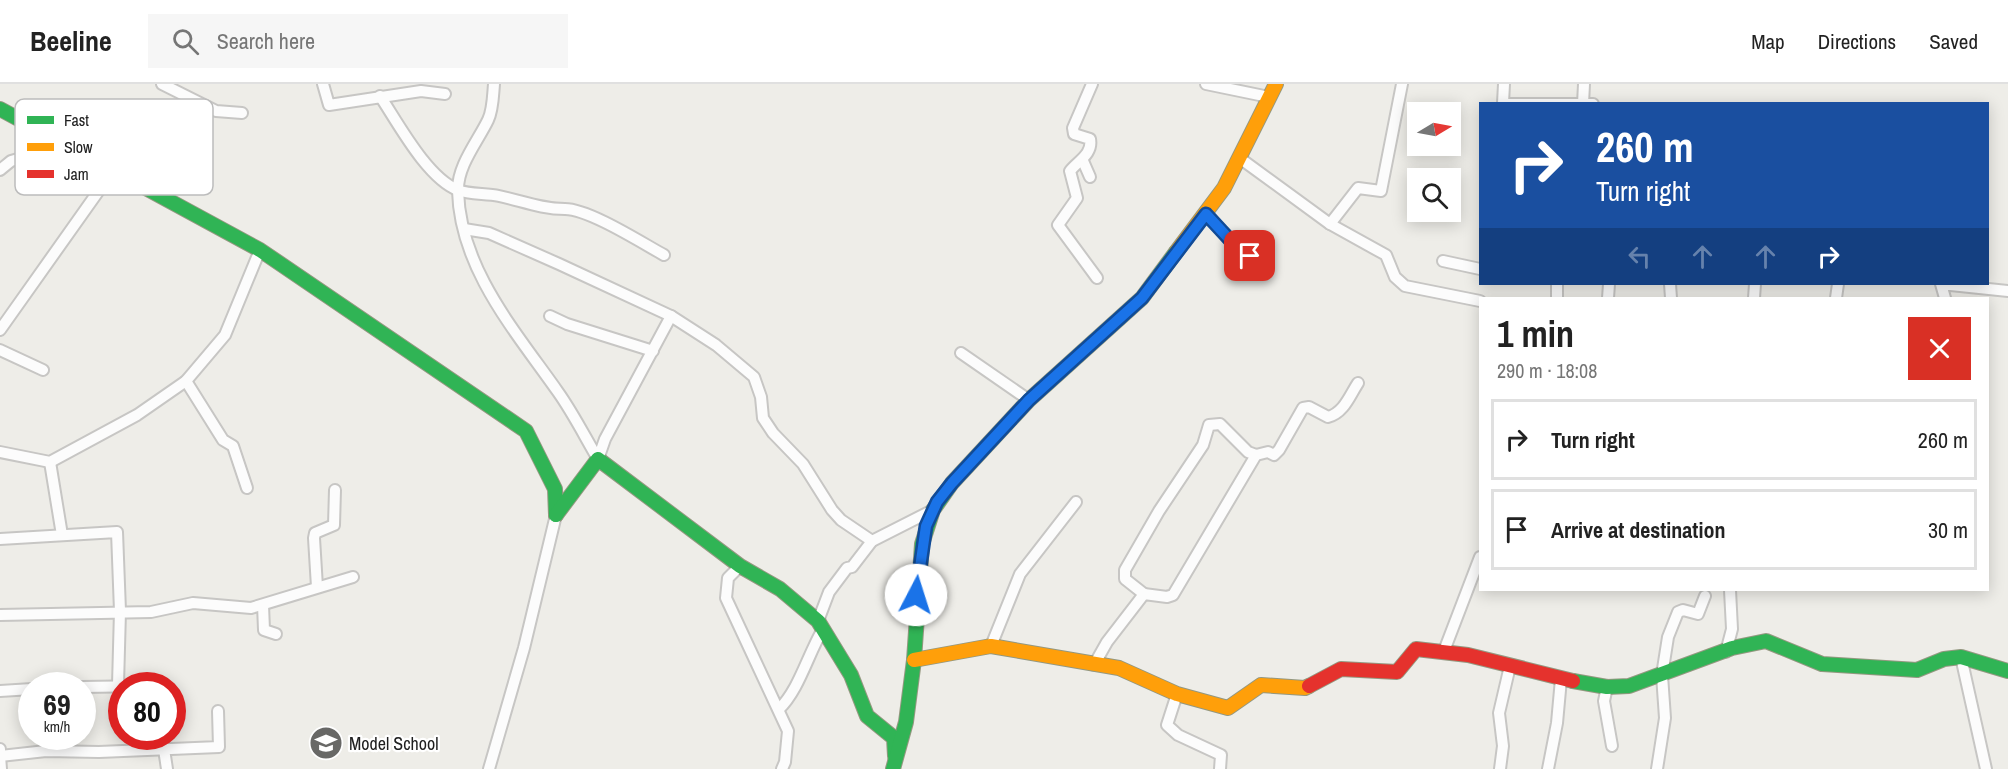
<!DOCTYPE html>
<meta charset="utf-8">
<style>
body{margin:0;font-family:"Archivo Narrow",sans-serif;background:#f6f6f6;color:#222;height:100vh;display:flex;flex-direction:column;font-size:22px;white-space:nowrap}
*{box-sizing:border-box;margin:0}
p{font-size:20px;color:#767676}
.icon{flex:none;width:33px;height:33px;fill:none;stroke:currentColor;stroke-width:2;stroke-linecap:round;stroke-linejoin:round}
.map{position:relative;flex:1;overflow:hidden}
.drawer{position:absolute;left:1479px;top:213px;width:510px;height:294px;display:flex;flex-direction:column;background:#fff;border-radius:0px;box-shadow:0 3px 15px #0003}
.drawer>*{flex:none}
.top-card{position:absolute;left:1479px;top:18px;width:510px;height:183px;border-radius:0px;box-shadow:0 3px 15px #0003;background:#1a4fa0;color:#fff;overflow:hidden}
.needle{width:39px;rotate:80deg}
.controls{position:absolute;left:1407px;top:18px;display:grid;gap:12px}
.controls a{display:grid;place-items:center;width:54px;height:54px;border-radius:0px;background:#fff;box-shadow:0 3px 15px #0003;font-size:30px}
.speed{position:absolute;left:18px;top:588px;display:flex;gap:12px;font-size:30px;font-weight:700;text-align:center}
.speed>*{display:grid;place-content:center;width:78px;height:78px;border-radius:50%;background:#fff;box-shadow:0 3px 15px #0003;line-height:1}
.speed small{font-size:15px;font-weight:400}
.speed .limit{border:9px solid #d22;background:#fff;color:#111}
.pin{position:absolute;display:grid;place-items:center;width:51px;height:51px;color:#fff;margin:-26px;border-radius:12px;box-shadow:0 3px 9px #0006}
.me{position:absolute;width:66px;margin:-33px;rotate:5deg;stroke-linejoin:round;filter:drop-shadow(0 0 4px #0008)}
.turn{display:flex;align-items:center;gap:21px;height:126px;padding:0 18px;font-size:27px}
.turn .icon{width:78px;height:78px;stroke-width:2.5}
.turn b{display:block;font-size:42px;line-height:51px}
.lanes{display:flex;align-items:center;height:57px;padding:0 18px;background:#0003;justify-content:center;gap:30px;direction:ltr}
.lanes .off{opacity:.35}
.round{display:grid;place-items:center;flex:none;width:63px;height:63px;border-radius:0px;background:#f6f6f6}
.headline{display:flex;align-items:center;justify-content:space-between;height:102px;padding:0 18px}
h1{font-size:36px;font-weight:700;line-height:45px}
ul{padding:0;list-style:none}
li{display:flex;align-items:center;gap:18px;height:81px;margin:0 12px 9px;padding:0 6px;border:3px solid #e0e0e0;border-radius:0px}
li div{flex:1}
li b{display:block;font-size:22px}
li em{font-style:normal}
header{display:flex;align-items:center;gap:36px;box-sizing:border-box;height:84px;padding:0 30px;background:#fff;border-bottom:2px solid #e0e0e0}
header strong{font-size:28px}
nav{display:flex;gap:33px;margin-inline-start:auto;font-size:21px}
.search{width:420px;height:54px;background:#f6f6f6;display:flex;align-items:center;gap:15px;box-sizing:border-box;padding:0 21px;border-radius:0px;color:#767676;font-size:22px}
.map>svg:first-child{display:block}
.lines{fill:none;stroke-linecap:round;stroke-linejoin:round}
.street-casing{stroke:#c7c6c4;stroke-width:14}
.fast-casing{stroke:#949880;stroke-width:16}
.slow-casing{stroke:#949880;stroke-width:16}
.jam-casing{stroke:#949880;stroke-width:16}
.street{stroke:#fcfcfc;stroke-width:10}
.fast{stroke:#30b455;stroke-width:14}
.slow{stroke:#ff9f0a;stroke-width:14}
.jam{stroke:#e5322d;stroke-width:14}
.route-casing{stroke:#114b97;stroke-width:15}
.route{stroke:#1a73e8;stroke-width:10}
.labels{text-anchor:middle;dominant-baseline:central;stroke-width:4.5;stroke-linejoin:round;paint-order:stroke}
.poi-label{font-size:18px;fill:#202020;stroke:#fff;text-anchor:start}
.key{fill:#fff;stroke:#bcbcbc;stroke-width:1.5}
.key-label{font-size:16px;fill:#202020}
</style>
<header>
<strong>Beeline</strong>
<div class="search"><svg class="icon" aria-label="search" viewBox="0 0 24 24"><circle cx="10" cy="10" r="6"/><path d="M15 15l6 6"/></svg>Search here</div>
<nav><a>Map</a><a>Directions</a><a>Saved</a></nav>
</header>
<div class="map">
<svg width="2008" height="685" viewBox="0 0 2008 685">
<rect width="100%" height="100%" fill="#eeede8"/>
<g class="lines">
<g class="street-casing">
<g id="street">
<path d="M162,0L216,27L242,29"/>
<path d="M323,0L329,21L421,7L445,10"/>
<path d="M494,0C493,11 493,26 488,36C478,57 457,82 458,107C460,185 516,248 558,308C573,329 585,353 598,375"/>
<path d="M1092,0L1073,44L1074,50L1090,55C1093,70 1078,77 1070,87L1077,114L1058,141L1097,194"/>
<path d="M1206,0L1269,13"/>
<path d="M380,12C398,39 427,94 458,106C470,111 486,109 499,112C522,117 542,125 565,125C589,125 642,159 664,171"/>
<path d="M1503,19L1504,0"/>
<path d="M1503,20H1593"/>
<path d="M1583,20L1584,0"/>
<path d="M1241,75L1330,140L1386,171L1395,193L1405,202L1480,217"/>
<path d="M1083,77L1090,93"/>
<path d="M0,86L11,77L25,73L42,50"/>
<path d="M1206,130L1231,157L1250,172"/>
<path d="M1330,140L1358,104L1381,107L1402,0"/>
<path d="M464,145L489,149L559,180L671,232L716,261L754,293L761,313L763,334L773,349L803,380L832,426L841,436L872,457"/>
<path d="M1443,177L1480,185"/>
<path d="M1557,200V214"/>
<path d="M1670,200L1671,214"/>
<path d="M1608,214L1609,200"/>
<path d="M1754,214L1755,200"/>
<path d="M1836,214L1838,200"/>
<path d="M1945,214L1941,200L2008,207"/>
<path d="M550,232L567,240L653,267"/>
<path d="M0,246L112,88"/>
<path d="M0,266L43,286"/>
<path d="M961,269L1029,316"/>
<path d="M186,297L223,356L233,362L247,404"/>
<path d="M0,368L50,378L137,331L186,297L225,251L260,166"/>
<path d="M598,375L605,355L671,232"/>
<path d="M50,378L62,451"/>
<path d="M0,455L117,448L120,527L118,601"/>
<path d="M740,482L728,494L726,514L788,647L785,678L782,685"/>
<path d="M317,503L314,454L315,449L334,441L335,406"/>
<path d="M1144,510L1125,495V486L1159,427L1203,361L1209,341L1220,340L1248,368L1256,371"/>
<path d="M263,521L264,546L276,550"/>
<path d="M0,531L151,528L193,519L251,524L353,493"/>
<path d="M818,537L829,508L847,484L852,483L872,457L933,426"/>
<path d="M991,562L1020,490L1076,418"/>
<path d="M1444,567L1480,473"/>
<path d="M1726,568L1732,545L1730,506"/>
<path d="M1961,573L1986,685"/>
<path d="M1094,581L1107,558L1144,510L1167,513L1173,511L1256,371L1268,368L1274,371L1279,366L1303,324L1309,323L1328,333C1344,329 1350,311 1358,299"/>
<path d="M82,603L151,602"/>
<path d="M1607,603L1604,617L1612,662"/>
<path d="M0,607L32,605"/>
<path d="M1177,610L1167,641L1178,651L1221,671L1220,685"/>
<path d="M779,625C799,606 808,570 823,545"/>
<path d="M162,652L167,685"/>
<path d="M0,665V672L46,667L99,668L219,663L218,627"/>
<path d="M0,672L1,685"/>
<path d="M489,685L524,564L556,431"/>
<path d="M1500,685L1503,662L1499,629L1510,582"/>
<path d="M1548,685L1557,639L1561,595"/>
<path d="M1657,685L1665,634L1662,591L1668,553L1678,528L1683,526L1698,530L1705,512"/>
</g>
</g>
<g class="fast-casing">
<g id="fast">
<path d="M0,25L260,166L526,347L555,405L556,431"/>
<path d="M556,431L598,375L740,482L780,505L818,537L851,591L867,632L894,654L895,672"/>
<path d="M1573,597L1607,603L1629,602L1732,564L1766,557L1822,580L1917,586L1944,575L1961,573L2008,587"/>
<path d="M893,685L906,638L914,576L922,460L933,426L952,399L1029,316L1142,214L1176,168"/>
</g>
</g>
<g class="slow-casing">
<g id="slow">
<path d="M1176,168L1224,104L1276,0"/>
<path d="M914,576L991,562L1119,584L1177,610L1228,624L1261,601L1305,604L1309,602"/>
</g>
</g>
<g class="jam-casing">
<path id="jam" d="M1309,602L1341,585L1397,588L1416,565L1468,571L1573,597"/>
</g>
<use href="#street" class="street"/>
<use href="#fast" class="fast"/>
<use href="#slow" class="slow"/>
<use href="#jam" class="jam"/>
</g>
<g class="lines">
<g class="route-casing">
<path id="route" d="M916,511L926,442L937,418L952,399L1029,316L1142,214L1206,130L1231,157L1250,172"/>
</g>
<use href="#route" class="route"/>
</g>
<defs>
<g id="school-disc" transform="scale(1.725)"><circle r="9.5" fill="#686866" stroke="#fff"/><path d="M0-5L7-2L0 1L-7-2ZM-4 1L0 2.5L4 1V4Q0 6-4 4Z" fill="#fff"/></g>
</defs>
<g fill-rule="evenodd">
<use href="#school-disc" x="326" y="659"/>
</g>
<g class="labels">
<g class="poi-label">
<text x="349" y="659">Model School</text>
</g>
</g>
<rect x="15" y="15" width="198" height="96" rx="9" class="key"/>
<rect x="27" y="32" width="27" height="8" fill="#30b455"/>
<rect x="27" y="59" width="27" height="8" fill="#ff9f0a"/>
<rect x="27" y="86" width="27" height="8" fill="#e5322d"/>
<g class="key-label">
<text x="64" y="42">Fast</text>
<text x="64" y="69">Slow</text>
<text x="64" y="96">Jam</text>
</g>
</svg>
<div class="controls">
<a><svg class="needle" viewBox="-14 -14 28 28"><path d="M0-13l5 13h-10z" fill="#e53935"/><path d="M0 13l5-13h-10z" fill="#767676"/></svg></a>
<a><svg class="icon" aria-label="search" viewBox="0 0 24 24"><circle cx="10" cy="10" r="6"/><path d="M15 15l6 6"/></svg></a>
</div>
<div class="speed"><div>69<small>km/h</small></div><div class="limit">80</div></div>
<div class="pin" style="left:1250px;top:172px;background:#d93025"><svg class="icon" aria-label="arrive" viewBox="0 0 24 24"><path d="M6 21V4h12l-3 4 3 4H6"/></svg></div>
<svg class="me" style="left:916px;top:511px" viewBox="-20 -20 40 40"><circle r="19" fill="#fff"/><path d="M0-13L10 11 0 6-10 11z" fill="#1a73e8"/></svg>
<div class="top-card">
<div class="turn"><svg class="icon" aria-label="right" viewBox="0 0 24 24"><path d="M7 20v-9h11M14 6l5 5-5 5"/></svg><div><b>260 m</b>Turn right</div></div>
<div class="lanes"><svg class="icon off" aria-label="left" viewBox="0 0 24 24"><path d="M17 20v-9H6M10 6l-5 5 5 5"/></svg><svg class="icon off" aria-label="ahead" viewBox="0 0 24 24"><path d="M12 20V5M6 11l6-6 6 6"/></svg><svg class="icon off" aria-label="ahead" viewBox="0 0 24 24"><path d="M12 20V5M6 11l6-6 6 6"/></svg><svg class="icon" aria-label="right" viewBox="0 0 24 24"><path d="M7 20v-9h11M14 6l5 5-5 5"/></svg></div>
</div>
<section class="drawer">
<div class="headline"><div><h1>1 min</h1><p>290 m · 18:08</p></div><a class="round" style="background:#d93025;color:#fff"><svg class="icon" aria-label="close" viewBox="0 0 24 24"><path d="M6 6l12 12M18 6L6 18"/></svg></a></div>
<ul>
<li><svg class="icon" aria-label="right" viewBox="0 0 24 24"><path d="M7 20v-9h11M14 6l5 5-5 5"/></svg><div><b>Turn right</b></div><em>260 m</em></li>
<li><svg class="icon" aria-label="arrive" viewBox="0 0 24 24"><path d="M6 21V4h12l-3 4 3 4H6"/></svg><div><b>Arrive at destination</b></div><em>30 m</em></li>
</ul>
</section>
</div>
